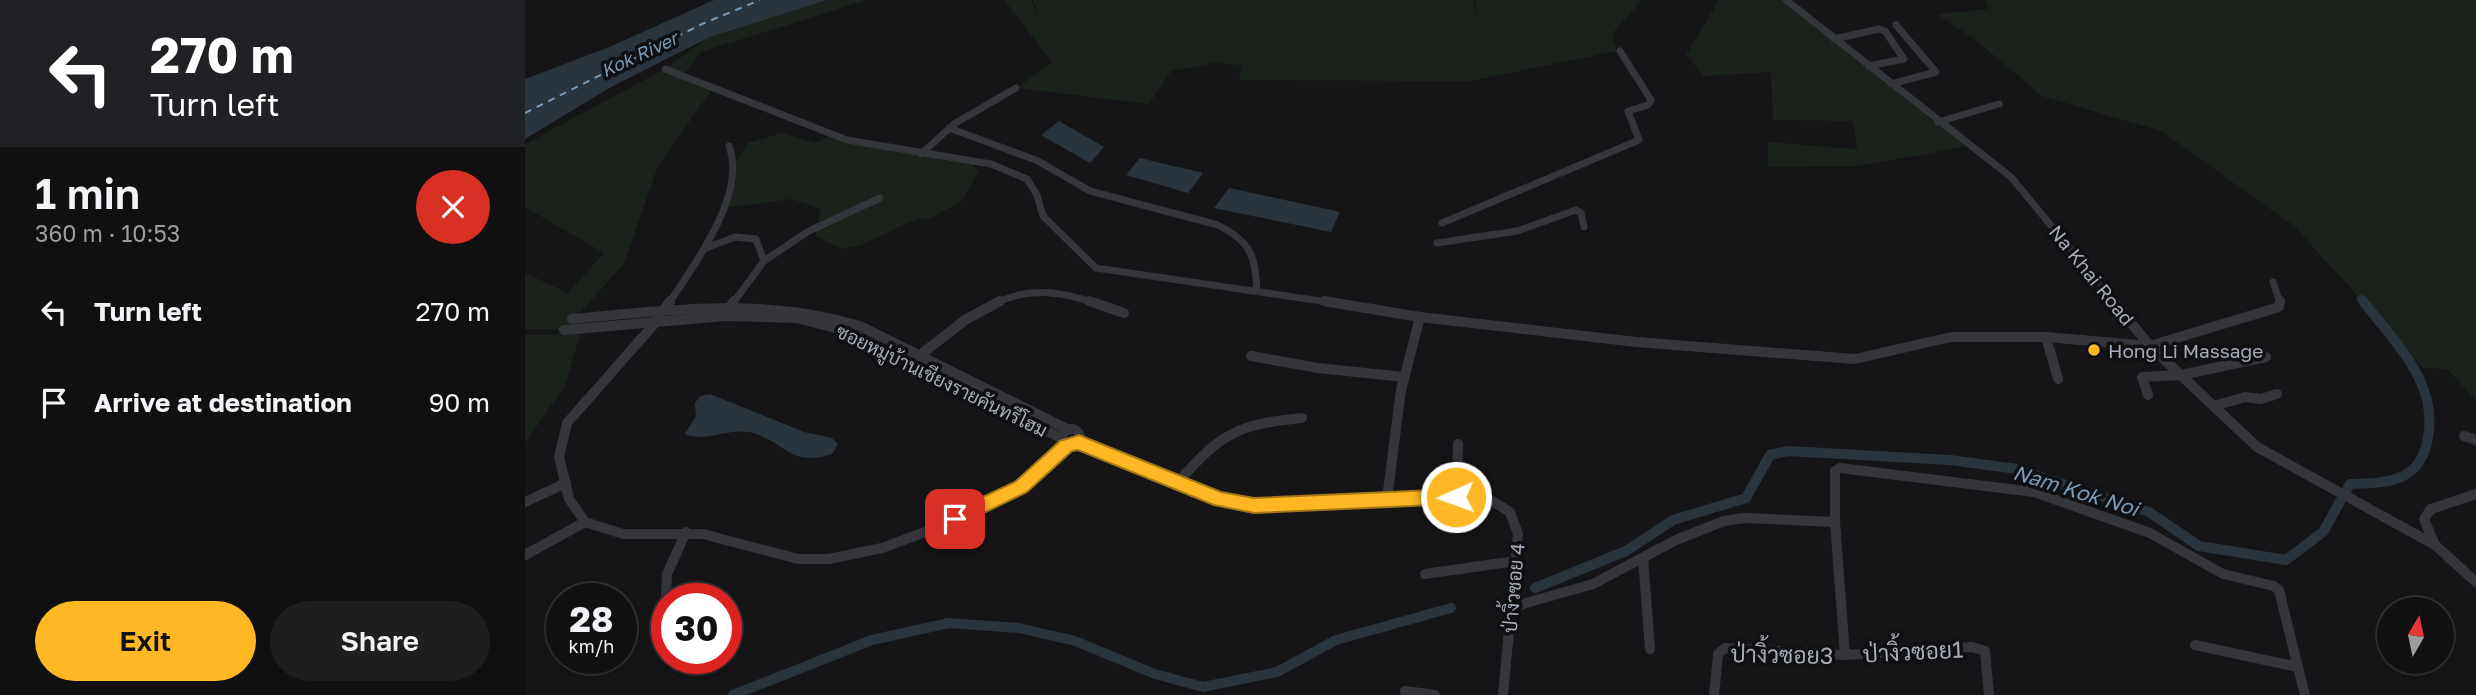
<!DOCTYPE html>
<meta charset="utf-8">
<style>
body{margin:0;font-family:"Golos Text",Sarabun,sans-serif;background:#1e1e1f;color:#f1f3f6;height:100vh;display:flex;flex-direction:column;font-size:26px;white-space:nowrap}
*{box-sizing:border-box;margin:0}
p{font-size:23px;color:#9c9d9f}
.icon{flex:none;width:38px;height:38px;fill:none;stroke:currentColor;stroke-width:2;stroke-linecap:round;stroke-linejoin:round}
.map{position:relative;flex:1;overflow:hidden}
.details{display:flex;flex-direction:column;background:#101011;width:525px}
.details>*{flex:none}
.guide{background:#202124;color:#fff;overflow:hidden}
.needle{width:46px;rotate:9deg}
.fabs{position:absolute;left:1852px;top:597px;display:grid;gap:14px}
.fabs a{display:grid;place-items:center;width:77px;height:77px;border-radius:50%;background:#101011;box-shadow:0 4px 10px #0003,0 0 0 2px #303031;font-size:35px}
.speed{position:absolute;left:21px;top:583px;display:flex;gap:14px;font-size:35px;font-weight:700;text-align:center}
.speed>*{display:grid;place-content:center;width:91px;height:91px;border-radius:50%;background:#101011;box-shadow:0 4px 10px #0003,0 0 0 2px #303031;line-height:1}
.speed small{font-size:18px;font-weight:400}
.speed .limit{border:10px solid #d22;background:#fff;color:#111}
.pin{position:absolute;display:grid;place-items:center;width:60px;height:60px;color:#fff;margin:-30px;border-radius:14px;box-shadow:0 4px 10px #0006}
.me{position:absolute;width:77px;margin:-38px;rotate:268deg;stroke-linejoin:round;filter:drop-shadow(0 0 5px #0008)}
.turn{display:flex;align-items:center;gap:24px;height:147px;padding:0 35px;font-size:32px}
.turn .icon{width:91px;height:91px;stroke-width:2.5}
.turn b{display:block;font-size:49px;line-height:60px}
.round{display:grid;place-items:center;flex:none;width:74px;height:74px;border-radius:37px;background:#1e1e1f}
.overview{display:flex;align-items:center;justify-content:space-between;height:119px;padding:0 35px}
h1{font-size:42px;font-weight:600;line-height:52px}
.action{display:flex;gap:14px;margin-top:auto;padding:14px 35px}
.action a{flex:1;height:80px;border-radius:42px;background:#ffb824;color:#111;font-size:28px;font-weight:600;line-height:80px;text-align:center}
.action a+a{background:#1e1e1f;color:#f1f3f6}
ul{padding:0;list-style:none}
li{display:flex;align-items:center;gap:21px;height:91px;padding:0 35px}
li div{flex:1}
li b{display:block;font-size:26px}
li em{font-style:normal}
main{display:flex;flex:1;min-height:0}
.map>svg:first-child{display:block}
.green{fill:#1a221b}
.water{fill:#29343c}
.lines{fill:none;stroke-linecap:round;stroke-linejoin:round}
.canal-far1{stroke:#29343c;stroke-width:8}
.canal{stroke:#29343c;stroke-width:10}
.ferry{stroke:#7899b7;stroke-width:2;stroke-dasharray:7 6;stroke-linecap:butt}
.street-far1{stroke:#35363c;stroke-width:7}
.street{stroke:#35363c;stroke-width:10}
.route{fill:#ffb824;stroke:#a67817;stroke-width:2}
.poi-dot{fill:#ffb824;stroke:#101012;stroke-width:2.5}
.labels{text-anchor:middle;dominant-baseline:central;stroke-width:7;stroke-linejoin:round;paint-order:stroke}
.far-water-label{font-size:18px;font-style:italic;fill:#7899b7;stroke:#101012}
.street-label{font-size:19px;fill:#a5abb8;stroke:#101012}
.poi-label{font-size:19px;fill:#a5abb8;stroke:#101012;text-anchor:start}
.water-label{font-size:21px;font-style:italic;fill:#7899b7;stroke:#101012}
.near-street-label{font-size:23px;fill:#a5abb8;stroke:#101012}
</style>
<main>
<section class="details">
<div class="guide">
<div class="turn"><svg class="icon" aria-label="left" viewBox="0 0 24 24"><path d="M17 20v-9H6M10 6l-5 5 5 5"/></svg><div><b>270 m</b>Turn left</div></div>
</div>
<div class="overview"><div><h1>1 min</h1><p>360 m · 10:53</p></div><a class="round" style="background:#d93025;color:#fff"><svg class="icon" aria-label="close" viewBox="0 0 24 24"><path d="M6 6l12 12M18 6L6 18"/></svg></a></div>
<ul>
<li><svg class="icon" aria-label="left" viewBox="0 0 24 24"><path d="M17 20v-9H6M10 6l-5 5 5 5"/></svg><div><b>Turn left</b></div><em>270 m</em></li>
<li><svg class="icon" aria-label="arrive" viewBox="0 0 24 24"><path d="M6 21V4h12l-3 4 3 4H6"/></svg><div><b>Arrive at destination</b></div><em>90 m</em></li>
</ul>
<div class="action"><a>Exit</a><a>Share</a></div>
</section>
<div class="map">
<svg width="1951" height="695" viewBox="0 0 1951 695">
<rect width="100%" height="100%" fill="#151517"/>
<g class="green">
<path d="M294,0H342L176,52L159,74L188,88L133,166L99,264L39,330L0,329V273L43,293L79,253L0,207V144L140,69L185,36Z"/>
<path d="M479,0H506L517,24L508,0H948L953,15L950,0H1117L1087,34L1092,51L946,81L714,80L716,65L689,63L646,71L624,104L491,88L527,62Z"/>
<path d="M1194,0H1263L1446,146L1331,166L1243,167V142L1332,149L1328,121L1248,120L1246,72L1179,76L1161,55Z"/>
<path d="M1460,0H1951V400L1922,369L1898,368L1769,226L1636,131L1517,96L1452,41L1412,14L1463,9Z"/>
<path d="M257,133L290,143L308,135L446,161L453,172L438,200L405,219L394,218L336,245L316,249L291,236L296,209L267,199L198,208L210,162L223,143Z"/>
<path d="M55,334L40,386L0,443V335Z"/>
</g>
<g class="water">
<path d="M189,0H302L185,37L86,87L0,139V79L82,48Z"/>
<path d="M534,121L579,147L565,163L516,135Z"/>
<path d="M615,158L678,173L663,193L601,175Z"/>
<path d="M704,188L815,212L806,232L689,208Z"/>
<path d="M185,394L279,432L307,438L313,444L307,454C266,467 263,445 231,434C208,425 180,444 160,434L171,416L170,403L175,396Z"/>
</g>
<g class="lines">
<path class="canal-far1" d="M1836,299L1839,303"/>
<g class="canal">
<path d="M1010,588L1101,551L1148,520L1221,498L1245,455L1263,451L1425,460L1492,469L1624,512L1674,546L1761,560L1798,532L1825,484C1860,483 1893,483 1902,443C1916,385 1871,344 1838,301"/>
<path d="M208,695L347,640L424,623L494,628L550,641L630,674L678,687L752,672L811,640L926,608"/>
</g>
<path class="ferry" d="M0,113L177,24L235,0"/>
<g class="street-far1">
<path d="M1261,0L1486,177L1590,303"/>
<path d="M1309,39L1354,29L1360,31L1379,59L1344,66"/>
<path d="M140,69L322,140L466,164L502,179L512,195L518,216L571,268L810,303"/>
<path d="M1366,84L1411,72L1371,25"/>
<path d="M1413,122L1474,104"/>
<path d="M424,128L513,161L565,191L693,225C726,242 730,255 732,290"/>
<path d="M396,154L429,124L491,88"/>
<path d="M917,223L1114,140L1103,111L1123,105L1126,100L1095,51"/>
<path d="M912,243L992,231L1051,210L1056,213L1059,227"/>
<path d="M181,248L210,237L231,239L239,261L208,303"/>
<path d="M239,261L282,232L355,198"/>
<path d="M1748,282L1755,303"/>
<path d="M144,303C170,264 222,194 204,146"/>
<path d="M471,303C505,287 535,291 569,303"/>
</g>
<g class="street">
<path d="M145,301L131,322L42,423L34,457L44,499L60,522L98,534H178L273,559H304L357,548L408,529L496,487L541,446"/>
<path d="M564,301L599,313"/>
<path d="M799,301L895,317L1111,342L1330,359L1426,337H1521L1625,346L1754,307L1755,301"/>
<path d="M1588,301L1625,346L1732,447L1910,545L1951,582"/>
<path d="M205,307L209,301"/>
<path d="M47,319C145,310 239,297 335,326L544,430"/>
<path d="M39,330L200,316L272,318L321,331L536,438"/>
<path d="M1521,337L1533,379"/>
<path d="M394,356L440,320L475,301"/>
<path d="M726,356L793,368L879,377"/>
<path d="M1623,395L1617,377L1656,375L1741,357"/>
<path d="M1689,406L1720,397L1736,399L1752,394"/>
<circle cx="546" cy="438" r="9"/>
<path d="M1939,436L1951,440"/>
<path d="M554,442L695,499L729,505L931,497L964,499L985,512L993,534L978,695"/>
<path d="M654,481C696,433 714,424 777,418"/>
<path d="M931,497L933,444"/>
<path d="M862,499L876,390L895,317"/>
<path d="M0,502L41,483"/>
<path d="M1909,543L1899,519L1906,509L1951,494"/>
<path d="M0,555L60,522"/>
<path d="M1118,558L1125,649"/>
<path d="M900,574L991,561"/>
<path d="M987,607L1068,584L1151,540L1199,521L1220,518L1310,522"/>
<path d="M140,620L142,574L161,532"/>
<path d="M1670,645L1773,667"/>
<path d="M880,691L910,695"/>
<path d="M1189,695L1193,654L1200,648L1320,655"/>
<path d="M1464,695L1460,651L1447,647L1320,655L1310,522V471L1315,468L1509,492L1625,533L1698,574L1749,586L1754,590L1780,695"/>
</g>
</g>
<path class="route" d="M554,435L696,492L729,498L931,489L940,497L931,504L729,513L689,505L553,450L547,451L502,492L436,524H423L421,519L423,513L490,482L535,441Z"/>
<circle class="poi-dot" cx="1569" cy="350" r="7"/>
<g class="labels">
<g class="far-water-label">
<text transform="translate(114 54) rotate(-25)">Kok River</text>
</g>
<g class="street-label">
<text transform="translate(1567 275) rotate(51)">Na Khai Road</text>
<text transform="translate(417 380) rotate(26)">ซอยหมู่บ้านเชียงรายคันทรีโฮม</text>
<text transform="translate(988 588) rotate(-85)">ป่างิ้วซอย 4</text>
</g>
<g class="poi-label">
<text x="1583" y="350">Hong Li Massage</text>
</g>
<g class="water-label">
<text transform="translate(1551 490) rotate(17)">Nam Kok Noi</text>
</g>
<g class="near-street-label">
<text transform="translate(1388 651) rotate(-3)">ป่างิ้วซอย1</text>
<text transform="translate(1257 654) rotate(1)">ป่างิ้วซอย3</text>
</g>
</g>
</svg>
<div class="fabs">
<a><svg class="needle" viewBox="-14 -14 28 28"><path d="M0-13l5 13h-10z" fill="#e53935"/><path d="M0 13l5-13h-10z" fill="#9c9d9f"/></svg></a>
</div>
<div class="speed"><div>28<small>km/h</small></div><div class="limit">30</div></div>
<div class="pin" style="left:430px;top:519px;background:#d93025"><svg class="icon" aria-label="arrive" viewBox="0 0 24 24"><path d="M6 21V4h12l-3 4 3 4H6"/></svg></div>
<svg class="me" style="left:931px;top:497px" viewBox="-20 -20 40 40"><circle r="17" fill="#ffb824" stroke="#fff" stroke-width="3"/><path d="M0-11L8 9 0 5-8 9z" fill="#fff"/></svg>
</div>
</main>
